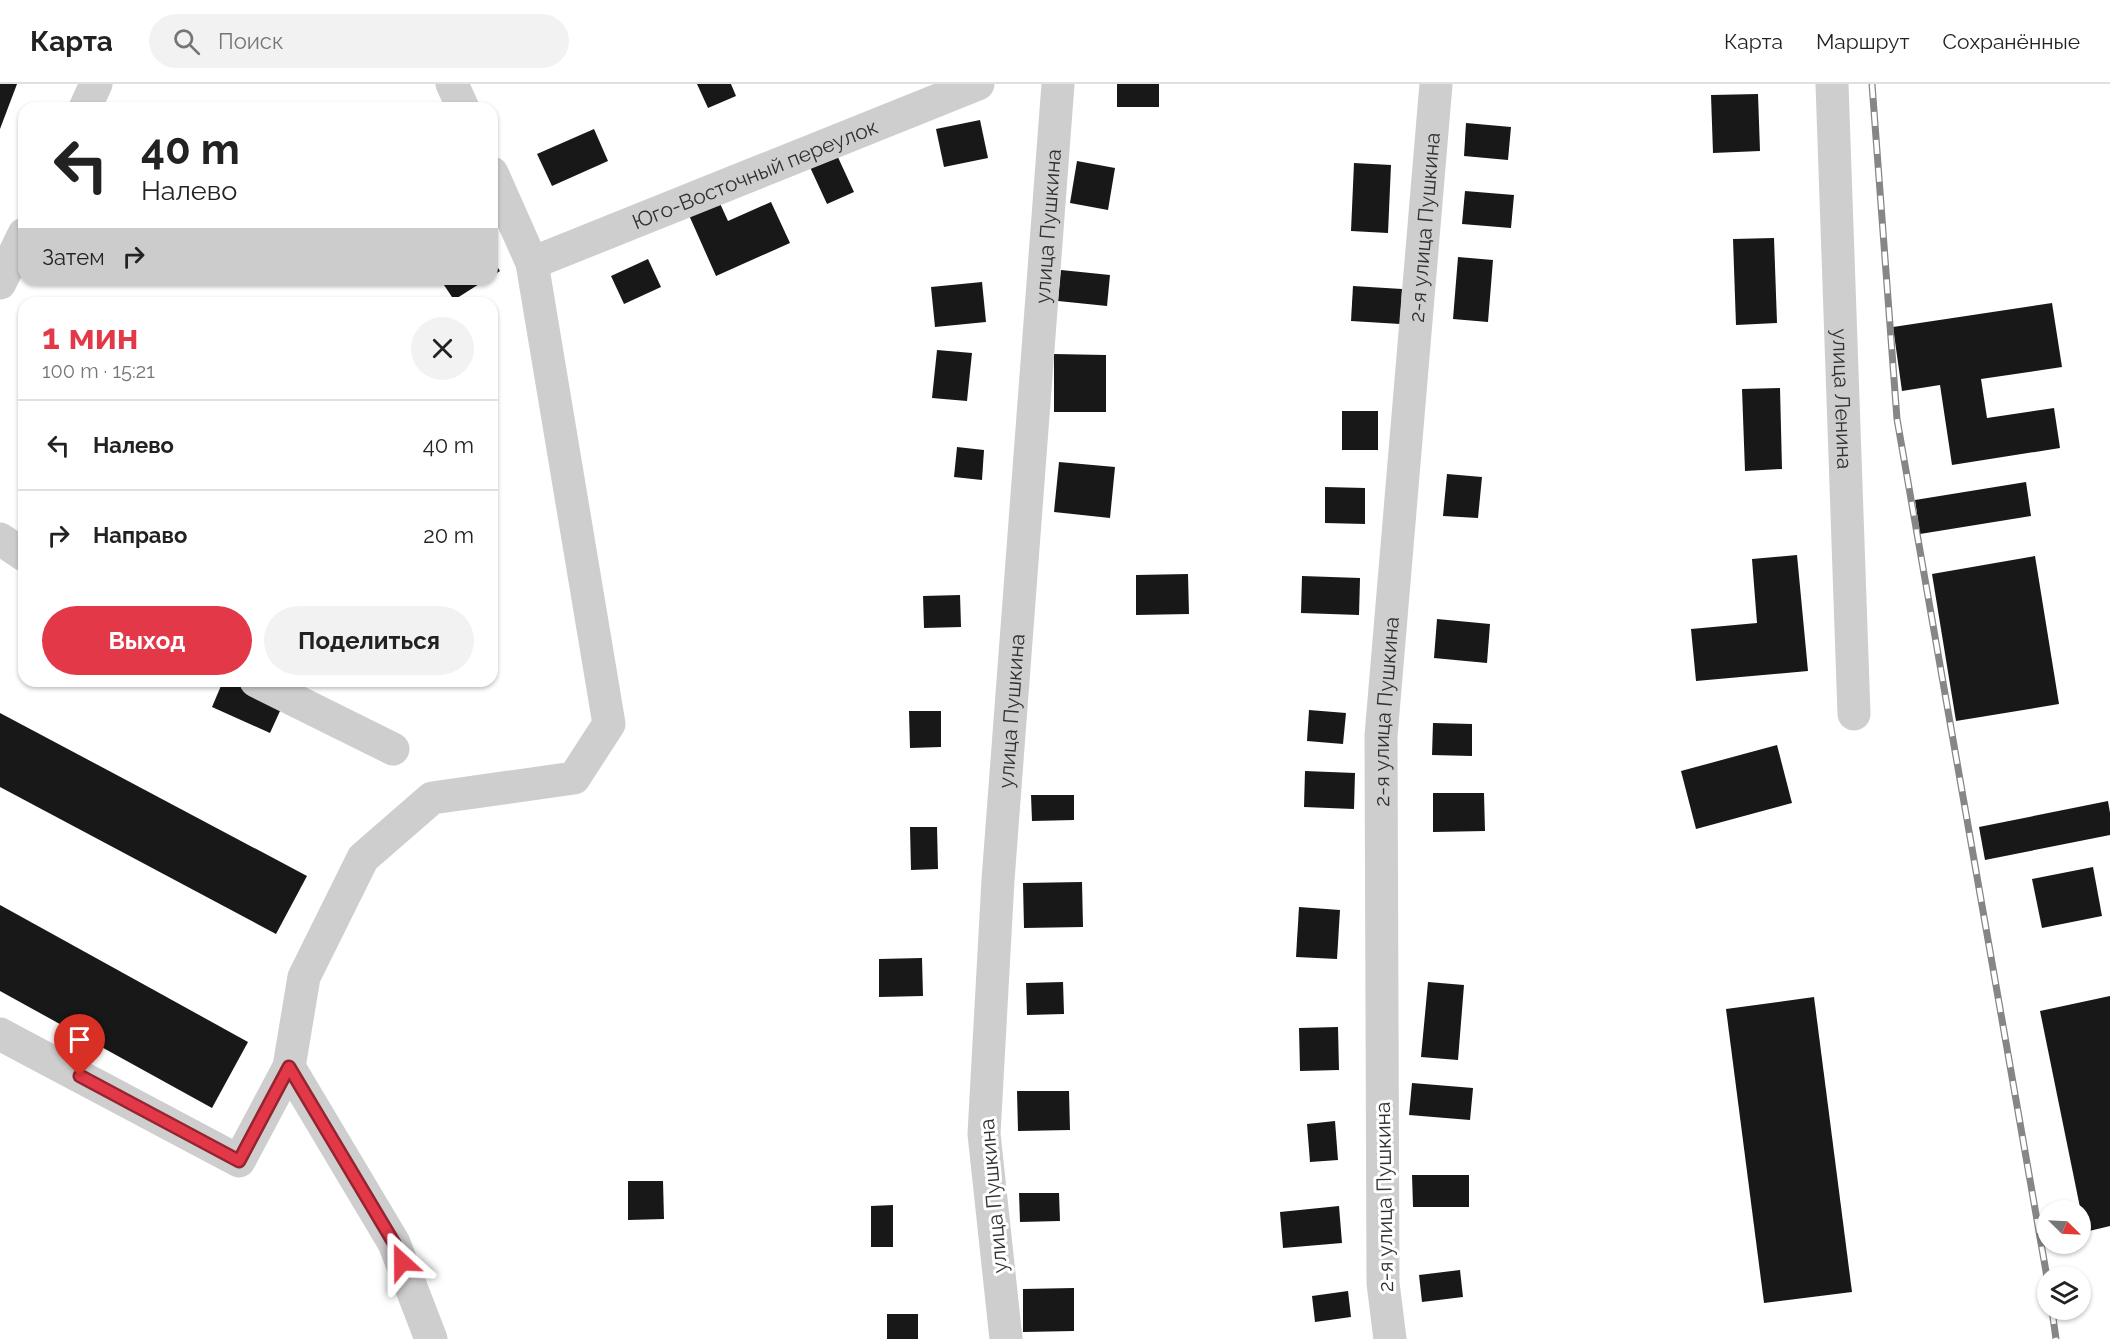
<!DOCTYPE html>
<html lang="ru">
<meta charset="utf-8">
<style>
body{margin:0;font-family:Raleway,sans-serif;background:#f2f2f2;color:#222;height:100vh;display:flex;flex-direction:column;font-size:22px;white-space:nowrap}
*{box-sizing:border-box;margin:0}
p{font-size:20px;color:#767676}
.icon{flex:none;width:33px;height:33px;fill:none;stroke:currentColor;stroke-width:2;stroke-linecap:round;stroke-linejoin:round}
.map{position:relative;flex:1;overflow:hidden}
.panel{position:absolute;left:18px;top:213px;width:480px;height:390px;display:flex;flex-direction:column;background:#fff;border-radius:18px;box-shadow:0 2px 4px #0004}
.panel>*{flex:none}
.hud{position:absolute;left:18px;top:18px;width:480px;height:183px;border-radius:18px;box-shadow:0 2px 4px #0004;background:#fff;color:#222;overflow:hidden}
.needle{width:39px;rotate:114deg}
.fabs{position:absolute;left:2037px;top:1116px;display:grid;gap:12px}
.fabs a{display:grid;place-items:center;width:54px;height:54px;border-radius:50%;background:#fff;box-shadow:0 2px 4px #0004;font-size:30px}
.pin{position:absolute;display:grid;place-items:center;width:51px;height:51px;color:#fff;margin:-62px -26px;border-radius:50% 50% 50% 0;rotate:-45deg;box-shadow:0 0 6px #0007}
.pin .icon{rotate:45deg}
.me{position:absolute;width:66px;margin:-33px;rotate:336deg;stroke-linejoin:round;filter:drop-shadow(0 0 4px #0008)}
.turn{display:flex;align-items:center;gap:21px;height:126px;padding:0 24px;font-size:27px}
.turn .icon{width:78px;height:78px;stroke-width:2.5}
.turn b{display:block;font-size:42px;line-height:51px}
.then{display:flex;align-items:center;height:57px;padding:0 24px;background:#0003;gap:12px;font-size:22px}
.round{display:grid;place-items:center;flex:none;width:63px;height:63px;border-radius:32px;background:#f2f2f2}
.summary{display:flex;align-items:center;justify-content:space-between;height:102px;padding:0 24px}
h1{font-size:36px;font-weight:700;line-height:45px;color:#e33848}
.primary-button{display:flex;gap:12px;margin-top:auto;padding:12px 24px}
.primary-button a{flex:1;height:69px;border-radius:36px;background:#e33848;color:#fff;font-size:24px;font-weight:700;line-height:69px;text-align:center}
.primary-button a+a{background:#f2f2f2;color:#222}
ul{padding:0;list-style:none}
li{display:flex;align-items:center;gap:18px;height:90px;padding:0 24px;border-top:2px solid #e0e0e0}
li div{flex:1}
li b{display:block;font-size:22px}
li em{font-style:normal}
header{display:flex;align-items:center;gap:36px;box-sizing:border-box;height:84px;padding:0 30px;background:#fff;border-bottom:2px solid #e0e0e0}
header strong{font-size:28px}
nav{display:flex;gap:33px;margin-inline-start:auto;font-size:21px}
.search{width:420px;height:54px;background:#f2f2f2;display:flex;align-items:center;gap:15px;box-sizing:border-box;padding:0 21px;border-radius:33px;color:#767676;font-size:22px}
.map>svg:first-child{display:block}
.building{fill:#181818}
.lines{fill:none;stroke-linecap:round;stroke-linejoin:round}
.minor{stroke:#cecece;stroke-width:33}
.rail-casing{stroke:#868686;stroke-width:7}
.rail{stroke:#fff;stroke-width:4.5;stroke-dasharray:14;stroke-linecap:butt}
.route-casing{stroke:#94242f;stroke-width:15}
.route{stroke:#e33848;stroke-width:10}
.labels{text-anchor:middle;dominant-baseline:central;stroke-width:6;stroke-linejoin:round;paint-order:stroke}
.street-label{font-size:21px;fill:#313131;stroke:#fff}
</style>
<header>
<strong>Карта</strong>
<div class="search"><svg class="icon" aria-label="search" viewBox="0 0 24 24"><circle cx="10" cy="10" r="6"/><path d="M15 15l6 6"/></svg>Поиск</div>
<nav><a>Карта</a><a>Маршрут</a><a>Сохранённые</a></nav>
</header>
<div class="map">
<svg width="2110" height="1255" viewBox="0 0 2110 1255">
<rect width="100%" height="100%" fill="#fff"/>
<g class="building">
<path d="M0,0H17L0,45Z"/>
<path d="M697,0H731L736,12L708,24Z"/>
<rect x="1117" y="0" width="42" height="23"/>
<path d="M1758,10L1760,67L1713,69L1711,11Z"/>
<path d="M421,18L424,24H406Z"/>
<path d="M980,36L988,74L944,83L936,45Z"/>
<path d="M1466,39L1511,43L1508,76L1464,72Z"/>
<path d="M594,45L608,77L552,102L537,70Z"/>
<path d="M836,69L854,108L827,120L809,81Z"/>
<path d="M1077,77L1115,84L1108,126L1070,119Z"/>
<path d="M1354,79L1391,81L1388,149L1351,147Z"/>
<path d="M1465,107L1514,111L1511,144L1462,140Z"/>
<path d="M718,115L728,137L771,118L790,159L716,192L688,129Z"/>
<path d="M1774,154L1777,239L1736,241L1733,155Z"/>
<path d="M1458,173L1493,176L1488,238L1453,235Z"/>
<path d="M492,175L500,187L492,192Z"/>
<path d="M648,175L661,203L624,220L611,192Z"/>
<path d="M1061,186L1110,191L1107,222L1058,217Z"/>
<path d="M440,195H487L454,216Z"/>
<path d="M982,198L986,238L935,243L931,203Z"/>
<path d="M1353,202L1402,205L1400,240L1351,237Z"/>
<path d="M2052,219L2062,283L1981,295L1987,334L2054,324L2060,364L1952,381L1940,301L1902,307L1893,243Z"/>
<path d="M937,266L972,269L967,317L932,314Z"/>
<path d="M1054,270L1106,271V328H1054Z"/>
<path d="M1780,304L1782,385L1745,387L1742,305Z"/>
<rect x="1342" y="327" width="36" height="39"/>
<path d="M957,363L984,366L982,396L954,393Z"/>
<path d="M1059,378L1115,383L1110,434L1054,428Z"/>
<path d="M1447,390L1482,393L1478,434L1443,432Z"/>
<path d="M2026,398L2031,432L1920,450L1915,416Z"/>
<path d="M1325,403L1365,404V440L1325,439Z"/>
<path d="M1797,471L1808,587L1696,597L1691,545L1757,539L1752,475Z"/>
<path d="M2035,472L2059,620L1956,637L1932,490Z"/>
<path d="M1188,490L1189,530L1136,531V491Z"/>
<path d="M1302,492L1360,494L1359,531L1301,529Z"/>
<path d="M960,511L961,543L924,544L923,512Z"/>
<path d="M1437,535L1490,540L1487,579L1434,574Z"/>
<path d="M223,597H243L285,616L270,649L212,623Z"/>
<path d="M1309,626L1346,629L1343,660L1307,657Z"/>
<path d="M909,627H941V663L910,664Z"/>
<path d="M0,629L307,792L276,850L0,703Z"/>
<path d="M1433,639L1472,640V672L1432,671Z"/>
<path d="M1777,661L1792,719L1696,745L1681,687Z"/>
<path d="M1305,687L1355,689L1354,725L1304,723Z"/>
<path d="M1433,709H1484L1485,747L1433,748Z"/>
<path d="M1031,711H1074V736L1032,737Z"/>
<path d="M2108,717L2110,729V751L1985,776L1979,743Z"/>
<path d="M910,743H937L938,785L911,786Z"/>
<path d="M2093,783L2102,832L2042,844L2032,795Z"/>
<path d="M1082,798L1083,843L1024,844L1023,799Z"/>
<path d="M0,821L248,958L212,1024L0,907Z"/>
<path d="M1299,823L1340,826L1337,875L1296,873Z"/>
<path d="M922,874L923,912L879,913V875Z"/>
<path d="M1063,898L1064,930L1027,931L1026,899Z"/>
<path d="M1428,898L1464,901L1458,976L1421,973Z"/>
<path d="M2110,912V1142L2085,1148L2040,927Z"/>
<path d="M1814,913L1852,1208L1764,1219L1726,925Z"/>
<path d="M1338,943L1339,986L1300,987L1299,944Z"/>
<path d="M1412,999L1473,1004L1470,1036L1409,1031Z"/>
<path d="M1017,1007H1069L1070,1046L1018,1047Z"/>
<path d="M1335,1037L1338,1076L1310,1078L1307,1040Z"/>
<path d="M1412,1091H1469V1123H1413Z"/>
<path d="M628,1097H663L664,1135L628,1136Z"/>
<path d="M1019,1109H1059L1060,1137L1020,1138Z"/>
<path d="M893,1121V1163H871V1122Z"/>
<path d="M1339,1122L1342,1159L1283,1164L1280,1128Z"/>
<path d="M1460,1186L1463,1213L1422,1218L1419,1191Z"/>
<path d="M1074,1204V1247L1023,1248V1205Z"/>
<path d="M1348,1207L1351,1233L1315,1238L1312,1212Z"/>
<rect x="887" y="1230" width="31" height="25"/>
</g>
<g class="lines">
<g class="minor">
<path d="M452,0L463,24"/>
<path id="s1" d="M1832,0L1854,630"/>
<path d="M85,24L96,0"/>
<path id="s2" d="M532,179L978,0"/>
<path d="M0,199L24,150"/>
<path d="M0,455L24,471"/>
<path d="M256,597L393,665"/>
<path d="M0,950L239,1077L289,983L394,1159L431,1255"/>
<path d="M289,983L304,893L363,774L432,714L574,694L609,640L532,179L492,89"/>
<path id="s3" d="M1006,1255L984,1050L998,796L1058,0"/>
<path id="s4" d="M1390,1255L1383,1199L1381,652L1436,0"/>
</g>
<g class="rail-casing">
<g id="rail">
<path d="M1872,0L1897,335L2048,1199"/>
<path d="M2052,1226L2056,1255"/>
</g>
</g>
<use href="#rail" class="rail"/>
</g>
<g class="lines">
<g class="route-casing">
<path id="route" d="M80,992L239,1077L289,983L394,1159L402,1178"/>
</g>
<use href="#route" class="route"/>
</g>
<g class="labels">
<g class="street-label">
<text stroke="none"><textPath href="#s2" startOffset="240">Юго-Восточный переулок</textPath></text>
<text stroke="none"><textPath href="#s4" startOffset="1114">2-я улица Пушкина</textPath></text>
<text stroke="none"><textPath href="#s3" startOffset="1116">улица Пушкина</textPath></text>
<text stroke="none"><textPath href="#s1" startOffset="315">улица Ленина</textPath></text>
<text stroke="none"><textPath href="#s4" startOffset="628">2-я улица Пушкина</textPath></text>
<text stroke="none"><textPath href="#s3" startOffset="630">улица Пушкина</textPath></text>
<text transform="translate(993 1112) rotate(-95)">улица Пушкина</text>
<text transform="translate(1384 1113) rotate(-91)">2-я улица Пушкина</text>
</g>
</g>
</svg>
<div class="fabs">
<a><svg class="needle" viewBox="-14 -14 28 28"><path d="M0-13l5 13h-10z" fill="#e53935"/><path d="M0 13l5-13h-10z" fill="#767676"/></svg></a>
<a><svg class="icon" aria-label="layers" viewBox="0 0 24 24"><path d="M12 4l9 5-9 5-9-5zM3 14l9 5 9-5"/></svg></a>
</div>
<div class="pin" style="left:80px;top:992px;background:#d93025"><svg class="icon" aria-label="arrive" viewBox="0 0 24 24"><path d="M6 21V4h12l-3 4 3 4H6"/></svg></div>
<svg class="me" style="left:402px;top:1178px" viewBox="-20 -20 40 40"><path d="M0-17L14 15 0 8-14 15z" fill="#e33848" stroke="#fff" stroke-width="4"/></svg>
<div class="hud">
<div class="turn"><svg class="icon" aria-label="left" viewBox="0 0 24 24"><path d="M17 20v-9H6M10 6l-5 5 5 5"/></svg><div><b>40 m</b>Налево</div></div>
<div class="then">Затем<svg class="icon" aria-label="right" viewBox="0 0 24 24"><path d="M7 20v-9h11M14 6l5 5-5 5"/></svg></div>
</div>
<section class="panel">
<div class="summary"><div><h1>1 мин</h1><p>100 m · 15:21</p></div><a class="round"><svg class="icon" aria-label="close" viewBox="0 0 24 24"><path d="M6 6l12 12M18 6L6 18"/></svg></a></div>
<ul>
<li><svg class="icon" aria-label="left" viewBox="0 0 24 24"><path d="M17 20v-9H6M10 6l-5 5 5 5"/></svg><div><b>Налево</b></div><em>40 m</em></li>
<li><svg class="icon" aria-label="right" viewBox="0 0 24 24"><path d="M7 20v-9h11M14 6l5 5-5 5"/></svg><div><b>Направо</b></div><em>20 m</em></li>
</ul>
<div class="primary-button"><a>Выход</a><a>Поделиться</a></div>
</section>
</div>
